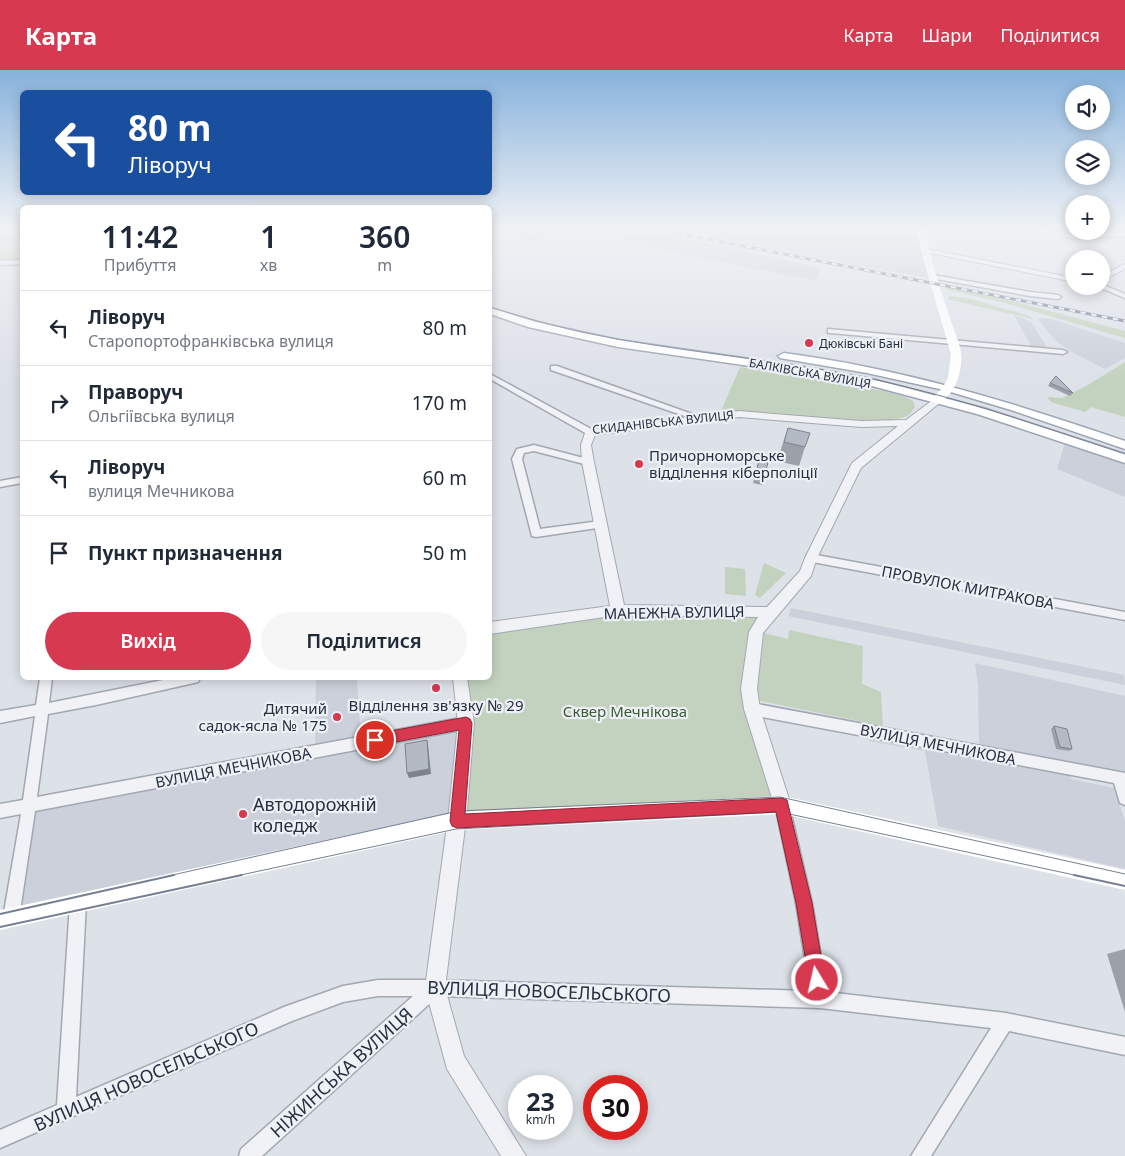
<!DOCTYPE html>
<html lang="uk">
<meta charset="utf-8">
<style>
body{margin:0;font-family:"Noto Sans",sans-serif;background:#f6f6f7;color:#1f2937;height:100vh;display:flex;flex-direction:column;font-size:19px;white-space:nowrap}
*{box-sizing:border-box;margin:0}
p{font-size:16px;color:#747a83}
.icon{flex:none;width:28px;height:28px;fill:none;stroke:currentColor;stroke-width:2;stroke-linecap:round;stroke-linejoin:round}
.map{position:relative;flex:1;overflow:hidden}
.details{position:absolute;left:20px;top:135px;width:472px;height:475px;display:flex;flex-direction:column;background:#fff;border-radius:8px;box-shadow:0 2px 12px #0003}
.details>*{flex:none}
.top-card{position:absolute;left:20px;top:20px;width:472px;height:105px;border-radius:8px;box-shadow:0 2px 12px #0003;background:#1a4fa0;color:#fff;overflow:hidden}
.controls{position:absolute;left:1065px;top:15px;display:grid;gap:10px}
.controls a{display:grid;place-items:center;width:45px;height:45px;border-radius:50%;background:#fff;box-shadow:0 2px 12px #0003;font-size:25px}
.speed{position:absolute;left:508px;top:1005px;display:flex;gap:10px;font-size:25px;font-weight:700;text-align:center}
.speed>*{display:grid;place-content:center;width:65px;height:65px;border-radius:50%;background:#fff;box-shadow:0 2px 12px #0003;line-height:1}
.speed small{font-size:12px;font-weight:400}
.speed .limit{border:8px solid #d22;background:#fff;color:#111}
.pin{position:absolute;display:grid;place-items:center;width:42px;height:42px;color:#fff;margin:-21px;border:2px solid #fff;border-radius:50%;box-shadow:0 1px 5px #0007}
.me{position:absolute;width:55px;margin:-28px;rotate:351deg;stroke-linejoin:round;filter:drop-shadow(0 0 4px #0008)}
.turn{display:flex;align-items:center;gap:18px;height:105px;padding:0 25px;font-size:22px}
.turn .icon{width:65px;height:65px;stroke-width:2.5}
.turn b{display:block;font-size:35px;line-height:42px}
.eta{display:flex;justify-content:space-evenly;align-items:center;height:85px;text-align:center}
.eta b{font-size:30px;font-weight:600;line-height:35px}
.cta{display:flex;gap:10px;margin-top:auto;padding:10px 25px}
.cta a{flex:1;height:58px;border-radius:30px;background:#d63950;color:#fff;font-size:20px;font-weight:600;line-height:58px;text-align:center}
.cta a+a{background:#f6f6f7;color:#1f2937}
ul{padding:0;list-style:none}
li{display:flex;align-items:center;gap:15px;height:75px;padding:0 25px;border-top:1px solid #e0e1e3}
li div{flex:1}
li b{display:block;font-size:19px}
li em{font-style:normal}
header{display:flex;align-items:center;gap:30px;box-sizing:border-box;height:70px;padding:0 25px;background:#d63950;color:#fff}
header strong{font-size:24px}
nav{display:flex;gap:28px;margin-inline-start:auto;font-size:18px}
.map>svg:first-child{display:block}
.built{fill:#cbd0da}
.green{fill:#c3d2be}
.lines{fill:none;stroke-linecap:round;stroke-linejoin:round}
.minor-casing{stroke:#a2a8b2;stroke-width:3}
.tertiary-casing{stroke:#a2a8b2;stroke-width:2}
.primary-casing{stroke:#9ca5b4;stroke-width:3}
.minor{fill:#f0f2f6;fill-rule:evenodd}
.tertiary{fill:#f0f2f6;fill-rule:evenodd}
.secondary{fill:#fff;fill-rule:evenodd}
.primary{fill:#fff;fill-rule:evenodd}
.tram-far1{stroke:#768092;stroke-width:1}
.tram{stroke:#768092;stroke-width:2}
.rail-casing{stroke:#768092;stroke-width:3}
.rail{stroke:#edf0f6;stroke-width:2;stroke-dasharray:5.5;stroke-linecap:butt}
.wall{fill:#9ba0a9}
.shaded-wall{fill:#7e828a}
.building{fill:#b4bac5;stroke:#7e828a}
.route{fill:#d63950;stroke:#8b2534}
.poi-dot{fill:#d63950;stroke:#edf0f6;stroke-width:2}
.labels{text-anchor:middle;dominant-baseline:central;stroke-width:4.5;stroke-linejoin:round;paint-order:stroke}
.far-poi-label{font-size:12px;fill:#262f3f;stroke:#edf0f6;text-anchor:start}
.far-street-label{font-size:12px;fill:#262f3f;stroke:#edf0f6}
.poi-label{font-size:15px;fill:#262f3f;stroke:#edf0f6;text-anchor:start}
.street-label{font-size:15px;fill:#262f3f;stroke:#edf0f6}
.park-label{font-size:15px;fill:#3a5c32;stroke:#edf0f6}
.near-poi-label{font-size:18px;fill:#262f3f;stroke:#edf0f6;text-anchor:start}
.near-street-label{font-size:18px;fill:#262f3f;stroke:#edf0f6}
</style>
<header>
<strong>Карта</strong>
<nav><a>Карта</a><a>Шари</a><a>Поділитися</a></nav>
</header>
<div class="map">
<svg width="1125" height="1086" viewBox="0 0 1125 1086">
<rect width="100%" height="100%" fill="#dde1e8"/>
<g class="built">
<path d="M606,157H638L821,198L816,211L673,182L597,163Z"/>
<path d="M670,157H875L922,164L932,209L755,176Z"/>
<path d="M1014,245L1031,252L1049,280L1030,278V274Z"/>
<path d="M1037,248H1048L1125,273V288L1105,299L1070,281L1055,270Z"/>
<path d="M1065,373L1125,394V427L1057,399Z"/>
<path d="M791,538L1124,605L1125,615L788,546Z"/>
<path d="M975,593L1125,626V705L979,680L978,616Z"/>
<path d="M316,608H357L361,671L315,680Z"/>
<path d="M465,653L457,751L13,845L30,736Z"/>
<path d="M868,665L1069,702L1071,709L1114,718L1125,751V799L938,756L925,681L869,671Z"/>
</g>
<g class="green">
<path d="M528,157L554,159C542,169 533,174 517,166Z"/>
<path d="M22,158V189L0,191V164L5,161Z"/>
<path d="M949,217L1008,230L1125,261V268L1005,233L948,220L946,218Z"/>
<path d="M950,226L967,228L1030,246L1033,249L950,230L948,228Z"/>
<path d="M1125,292V347L1091,337L1085,342L1051,332L1047,327L1062,328L1088,315Z"/>
<path d="M740,297C781,303 821,309 861,317C878,320 898,322 913,331L915,337C914,338 911,343 910,344C888,361 754,344 721,341Z"/>
<path d="M764,493L786,503L760,528L755,525Z"/>
<path d="M725,497L745,499L746,526L725,524Z"/>
<path d="M618,540L770,543L762,552L749,619L780,727L457,751L466,653L460,608H490V558Z"/>
<path d="M789,560L863,576L862,614L881,622L883,656L756,630L764,563L788,569Z"/>
</g>
<g class="lines">
<g class="minor-casing">
<g id="minor">
<path d="M1012,157H1032L1079,165L1125,162V166L1079,169Z"/>
<path d="M22,190V194L0,195V191Z"/>
<path d="M933,205L1030,222L1058,225L1061,227L1058,229L1030,226L931,208L930,207Z"/>
<path d="M1101,214L1125,224V228L1099,217Z"/>
<path d="M828,259L1063,280L1067,282L1063,284L831,263H828Z"/>
<path d="M551,296H557L706,349L705,351H699L551,300Z"/>
<path d="M490,304L593,360L594,362L590,365L587,364L490,309Z"/>
<path d="M534,375L591,390L593,392L588,395L534,381L524,383L522,389L540,459L600,451L605,455L604,457L536,467L532,466L512,389L517,379Z"/>
<path d="M22,407V413L0,417V411Z"/>
<path d="M811,484L1125,542V550L807,491L806,488L807,485Z"/>
<path d="M40,608H52L49,633L173,608H200L198,612L194,613L96,635L48,644L37,727L466,647L471,649L472,653L471,657L466,659L35,741L19,848L16,853L11,856L6,853L3,848L21,744L0,748V734L23,730L35,646L0,653V641L36,635Z"/>
<path d="M752,633L1125,703V735L1120,733L1114,713L752,645L748,643L746,639L748,635Z"/>
<path d="M782,728L787,730L789,735L812,833L827,922L1006,943L1125,967V985L1009,961L931,1086H911L991,958L820,938L438,926L262,1086H239L241,1079L413,926H378L343,932L292,951L0,1078V1060L57,1035L70,833L73,828L78,825L83,828L86,833L76,1027L284,937L343,916L378,910H435L810,921L796,833L775,735L777,730Z"/>
</g>
</g>
<g class="tertiary-casing">
<g id="tertiary">
<path d="M922,178L1074,208V212L925,182H922Z"/>
<path d="M1125,194V199L1101,211V206Z"/>
<path d="M938,326L942,327V331L861,398L817,488L811,506L763,563L757,619L760,639L791,735L788,741L782,743L776,741L744,639L741,619L749,562L758,547L618,545L490,564V552L610,536L582,392L581,375L586,360L739,341L861,351L906,350ZM739,347L861,357L898,356L852,393L805,488L800,501L767,537L624,535L594,392L591,375L595,365Z"/>
<path d="M453,608H467L474,653L467,741L445,918L464,986L526,1086H501L447,999L425,918L449,741L458,653Z"/>
</g>
</g>
<g class="primary-casing">
<g id="primary">
<path d="M490,238L536,252L618,270L792,295L872,309L986,339L1125,384V393L977,344L872,316L792,302L618,277L528,257L490,244Z"/>
<path d="M784,283C904,299 1011,332 1125,371V379L1011,340L944,320L867,303L780,288L778,286Z"/>
</g>
</g>
<use href="#minor" class="minor"/>
<use href="#tertiary" class="tertiary"/>
<g class="secondary">
<path d="M918,157H926C929,191 942,222 952,254C955,263 960,274 961,283C963,299 955,328 938,332L932,329L943,317L948,308L951,284L920,178Z"/>
<path d="M782,726L1125,800V820L782,744L457,760L0,860V840L457,742Z"/>
</g>
<use href="#primary" class="primary"/>
<g class="tram-far1">
<path d="M490,237C520,246 550,255 581,262C672,281 765,288 857,306C949,324 1037,355 1125,384"/>
<path d="M168,806L458,741L780,727L1125,804"/>
<path d="M236,806L456,759L780,742L1079,806"/>
</g>
<g class="tram">
<path d="M1074,805L1125,816"/>
<path d="M0,844L174,805"/>
<path d="M0,857L242,805"/>
</g>
<g class="rail-casing">
<path id="rail" d="M660,157L682,164L1125,251"/>
</g>
<use href="#rail" class="rail"/>
</g>
<g class="wall">
<path d="M1050,313L1073,323L1070,326L1048,316Z"/>
<path d="M788,358L805,377L799,396L777,391Z"/>
<path d="M759,390L764,409L762,415L753,413Z"/>
<path d="M1054,656L1072,679L1069,681L1056,679L1051,659Z"/>
<path d="M1125,879V942L1107,884Z"/>
</g>
<path class="shaded-wall" d="M427,670L428,675L431,704L409,708L407,703Z"/>
<g class="building">
<path d="M1056,306L1073,323L1050,313Z"/>
<path d="M788,358L810,363L805,377L784,372Z"/>
<path d="M759,390L768,392L764,409L755,407Z"/>
<path d="M1054,656L1067,659L1072,679L1060,677Z"/>
<path d="M427,670L429,699L407,703L405,674Z"/>
</g>
<linearGradient id="sky" x2="0" y2="1"><stop stop-color="#87b2dc"/><stop offset="0.51" stop-color="#f0f2f5"/><stop offset="1" stop-color="#f0f2f5" stop-opacity="0"/></linearGradient>
<rect width="1125" height="310" fill="url(#sky)"/>
<path class="route" d="M466,647L470,649L472,653L465,744L782,728L787,730L812,833L825,910L823,916L817,919L811,916L809,910L796,833L776,742L457,758L452,756L450,751L459,660L375,676L370,674L368,670L370,666L375,664Z"/>
<g class="poi-dot">
<circle cx="809" cy="273" r="5"/>
<circle cx="639" cy="394" r="5"/>
<circle cx="436" cy="618" r="5"/>
<circle cx="337" cy="647" r="5"/>
<circle cx="243" cy="744" r="5"/>
</g>
<g class="labels">
<g class="far-poi-label">
<text x="819" y="273">Дюківські Бані</text>
</g>
<g class="far-street-label">
<text transform="translate(810 303) rotate(10)">БАЛКІВСЬКА ВУЛИЦЯ</text>
<text transform="translate(663 352) rotate(-6)">СКИДАНІВСЬКА ВУЛИЦЯ</text>
</g>
<g class="poi-label">
<text x="649" y="385">Причорноморське<tspan x="649" dy="17">відділення кіберполіції</tspan></text>
<text x="436" y="635" text-anchor="middle">Відділення зв'язку № 29</text>
<text x="327" y="638" text-anchor="end">Дитячий<tspan x="327" dy="17">садок-ясла № 175</tspan></text>
</g>
<g class="street-label">
<text transform="translate(968 517) rotate(11)">ПРОВУЛОК МИТРАКОВА</text>
<text transform="translate(674 542) rotate(-1)">МАНЕЖНА ВУЛИЦЯ</text>
<text transform="translate(938 674) rotate(11)">ВУЛИЦЯ МЕЧНИКОВА</text>
<text transform="translate(233 697) rotate(-11)">ВУЛИЦЯ МЕЧНИКОВА</text>
</g>
<g class="park-label">
<text x="625" y="641">Сквер Мечнікова</text>
</g>
<g class="near-poi-label">
<text x="253" y="734">Автодорожній<tspan x="253" dy="21">коледж</tspan></text>
</g>
<g class="near-street-label">
<text transform="translate(549 921) rotate(2)">ВУЛИЦЯ НОВОСЕЛЬСЬКОГО</text>
<text transform="translate(341 1002) rotate(-42)">НІЖИНСЬКА ВУЛИЦЯ</text>
<text transform="translate(146 1006) rotate(-24)">ВУЛИЦЯ НОВОСЕЛЬСЬКОГО</text>
</g>
</g>
</svg>
<div class="controls">
<a><svg class="icon" aria-label="sound" viewBox="0 0 24 24"><path d="M4 9h4l5-4v14l-5-4H4zM17 9q2 3 0 6"/></svg></a>
<a><svg class="icon" aria-label="layers" viewBox="0 0 24 24"><path d="M12 4l9 5-9 5-9-5zM3 14l9 5 9-5"/></svg></a>
<a>+</a>
<a>−</a>
</div>
<div class="speed"><div>23<small>km/h</small></div><div class="limit">30</div></div>
<div class="pin" style="left:375px;top:670px;background:#d93025"><svg class="icon" aria-label="arrive" viewBox="0 0 24 24"><path d="M6 21V4h12l-3 4 3 4H6"/></svg></div>
<svg class="me" style="left:817px;top:910px" viewBox="-20 -20 40 40"><circle r="17" fill="#d63950" stroke="#fff" stroke-width="3"/><path d="M0-11L8 9 0 5-8 9z" fill="#fff"/></svg>
<div class="top-card">
<div class="turn"><svg class="icon" aria-label="left" viewBox="0 0 24 24"><path d="M17 20v-9H6M10 6l-5 5 5 5"/></svg><div><b>80 m</b>Ліворуч</div></div>
</div>
<section class="details">
<div class="eta">
<div><b>11:42</b><p>Прибуття</p></div>
<div><b>1</b><p>хв</p></div>
<div><b>360</b><p>m</p></div>
</div>
<ul>
<li><svg class="icon" aria-label="left" viewBox="0 0 24 24"><path d="M17 20v-9H6M10 6l-5 5 5 5"/></svg><div><b>Ліворуч</b><p>Старопортофранківська вулиця</p></div><em>80 m</em></li>
<li><svg class="icon" aria-label="right" viewBox="0 0 24 24"><path d="M7 20v-9h11M14 6l5 5-5 5"/></svg><div><b>Праворуч</b><p>Ольгіївська вулиця</p></div><em>170 m</em></li>
<li><svg class="icon" aria-label="left" viewBox="0 0 24 24"><path d="M17 20v-9H6M10 6l-5 5 5 5"/></svg><div><b>Ліворуч</b><p>вулиця Мечникова</p></div><em>60 m</em></li>
<li><svg class="icon" aria-label="arrive" viewBox="0 0 24 24"><path d="M6 21V4h12l-3 4 3 4H6"/></svg><div><b>Пункт призначення</b></div><em>50 m</em></li>
</ul>
<div class="cta"><a>Вихід</a><a>Поділитися</a></div>
</section>
</div>
